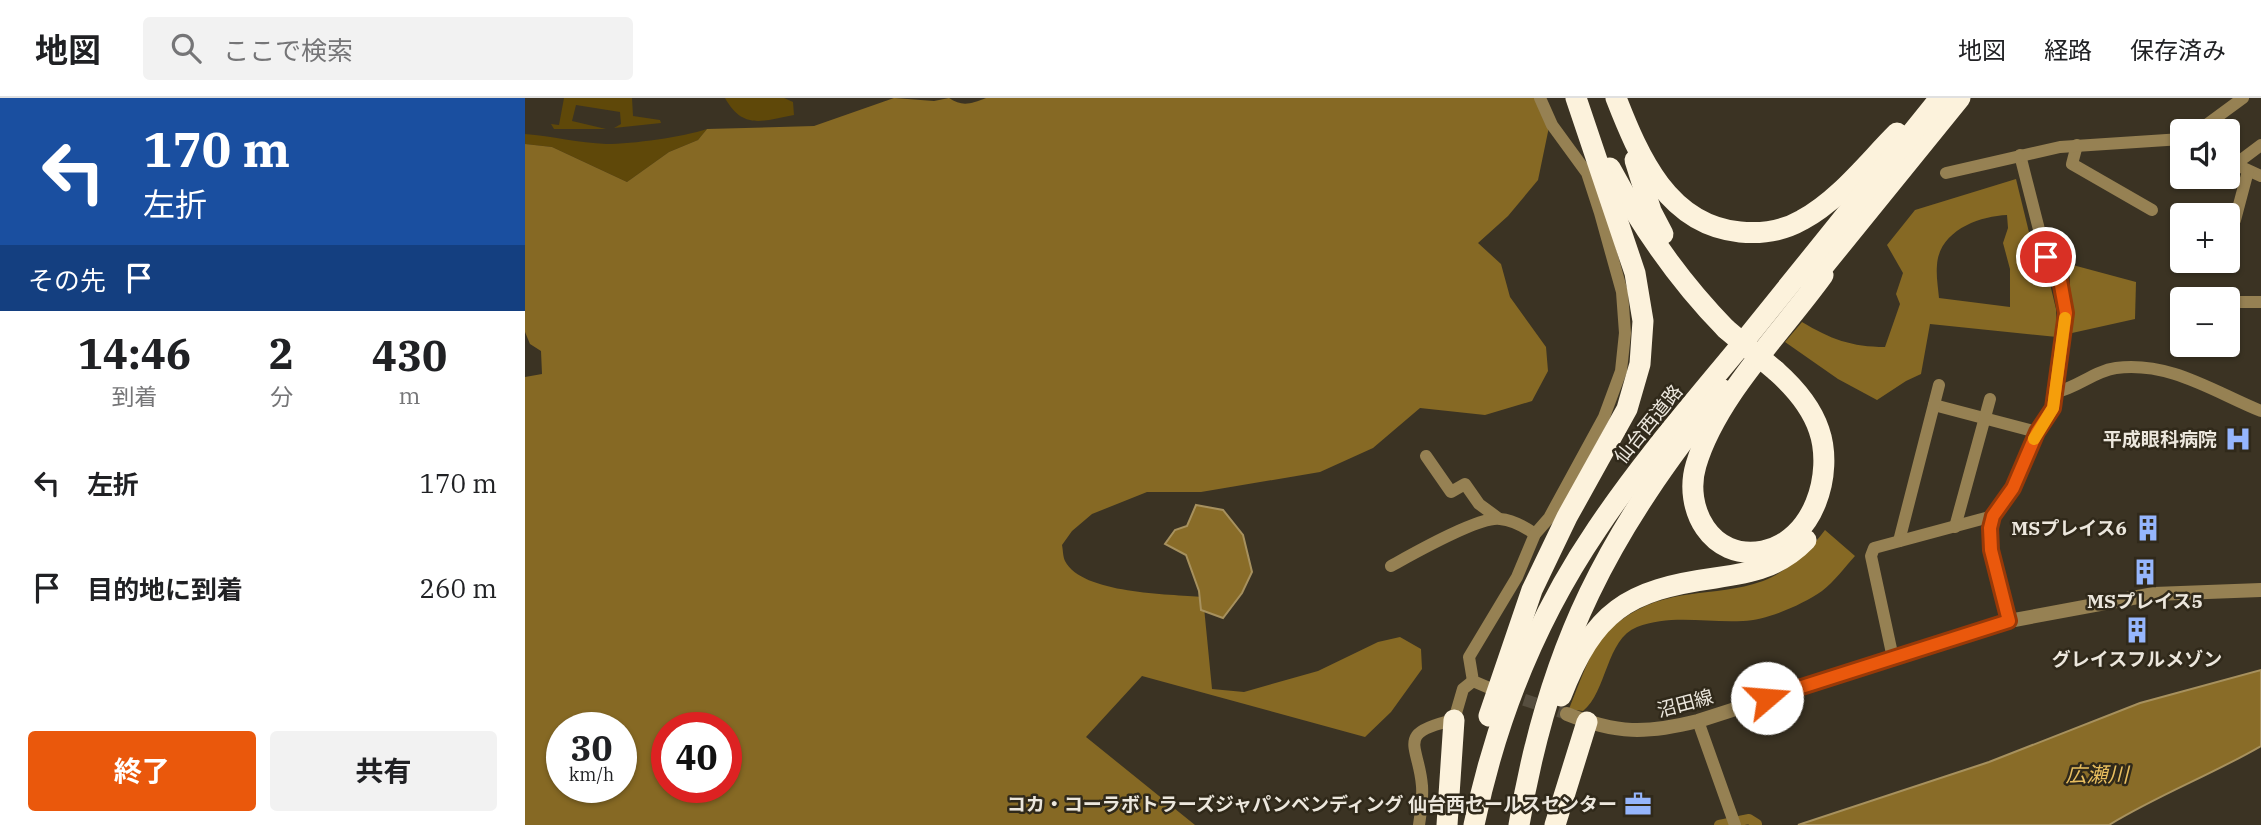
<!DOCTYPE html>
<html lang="ja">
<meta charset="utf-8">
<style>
body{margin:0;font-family:"IBM Plex Serif","Noto Sans JP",serif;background:#f2f2f2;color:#202124;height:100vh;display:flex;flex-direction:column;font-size:26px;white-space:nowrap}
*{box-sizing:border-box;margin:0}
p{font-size:23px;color:#757577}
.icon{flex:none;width:38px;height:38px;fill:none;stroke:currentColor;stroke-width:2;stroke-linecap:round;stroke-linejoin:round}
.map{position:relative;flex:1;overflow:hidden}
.panel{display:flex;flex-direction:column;background:#fff;width:525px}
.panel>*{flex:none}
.top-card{background:#1a4fa0;color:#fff;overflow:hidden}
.fabs{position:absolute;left:1645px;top:21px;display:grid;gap:14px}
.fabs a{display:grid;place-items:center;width:70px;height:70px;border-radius:7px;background:#fff;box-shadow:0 2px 5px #0004;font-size:35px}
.speed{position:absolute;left:21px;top:614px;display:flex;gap:14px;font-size:35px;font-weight:700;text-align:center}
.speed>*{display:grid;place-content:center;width:91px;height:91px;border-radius:50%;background:#fff;box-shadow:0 2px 5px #0004;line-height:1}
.speed small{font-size:18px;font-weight:400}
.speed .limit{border:10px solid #d22;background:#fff;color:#111}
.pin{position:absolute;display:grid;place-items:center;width:60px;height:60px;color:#fff;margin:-30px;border:4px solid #fff;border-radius:50%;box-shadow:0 2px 7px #0007}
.me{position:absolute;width:77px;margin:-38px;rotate:72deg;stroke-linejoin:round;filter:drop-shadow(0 0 5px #0008)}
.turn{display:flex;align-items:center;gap:24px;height:147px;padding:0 28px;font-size:32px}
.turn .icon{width:91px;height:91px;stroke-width:2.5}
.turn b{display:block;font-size:49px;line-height:60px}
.then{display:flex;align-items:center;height:66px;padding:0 28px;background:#0003;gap:14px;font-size:26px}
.eta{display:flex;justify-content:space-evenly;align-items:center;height:119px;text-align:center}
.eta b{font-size:42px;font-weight:700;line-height:49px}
.button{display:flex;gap:14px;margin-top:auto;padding:14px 28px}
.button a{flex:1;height:80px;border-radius:7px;background:#ea580c;color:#fff;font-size:28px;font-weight:700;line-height:80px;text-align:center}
.button a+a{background:#f2f2f2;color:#202124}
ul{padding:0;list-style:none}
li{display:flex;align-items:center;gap:21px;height:105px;padding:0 28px}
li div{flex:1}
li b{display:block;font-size:26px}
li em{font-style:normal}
header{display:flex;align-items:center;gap:42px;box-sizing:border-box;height:98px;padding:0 35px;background:#fff;border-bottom:2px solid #e0e0e0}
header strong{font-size:33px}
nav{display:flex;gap:38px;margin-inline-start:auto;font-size:24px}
.search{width:490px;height:63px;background:#f2f2f2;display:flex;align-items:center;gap:18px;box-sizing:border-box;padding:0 24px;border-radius:7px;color:#757577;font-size:26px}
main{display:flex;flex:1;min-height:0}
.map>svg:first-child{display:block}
.green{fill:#5f4809}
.forest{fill:#866924;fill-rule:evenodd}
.water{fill:#896c28;stroke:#a7915e;stroke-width:2}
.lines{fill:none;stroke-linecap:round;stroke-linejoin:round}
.canal{stroke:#896c28;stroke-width:10}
.minor-tunnel{stroke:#564e3f;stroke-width:12;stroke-dasharray:12 6;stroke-linecap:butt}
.minor{stroke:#968153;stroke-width:12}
.tertiary{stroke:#968153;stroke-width:14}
.motorway{stroke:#fcf2dc;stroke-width:21}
.motorway-bridge{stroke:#fcf2dc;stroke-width:21}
.route-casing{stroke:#983908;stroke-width:18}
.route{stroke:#ea580c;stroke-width:12}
.slow{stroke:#f59e0b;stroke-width:12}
.labels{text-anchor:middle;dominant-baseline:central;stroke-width:5;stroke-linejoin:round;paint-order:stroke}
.street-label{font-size:19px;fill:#ece7dd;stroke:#30291a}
.poi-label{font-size:19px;font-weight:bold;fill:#ece7dd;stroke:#30291a;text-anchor:end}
.water-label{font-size:21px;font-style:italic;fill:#e8be5f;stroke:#30291a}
</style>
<header>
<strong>地図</strong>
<div class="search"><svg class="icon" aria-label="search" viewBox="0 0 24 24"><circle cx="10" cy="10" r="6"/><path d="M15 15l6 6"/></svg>ここで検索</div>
<nav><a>地図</a><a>経路</a><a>保存済み</a></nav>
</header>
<main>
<section class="panel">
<div class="top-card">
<div class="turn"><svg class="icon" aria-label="left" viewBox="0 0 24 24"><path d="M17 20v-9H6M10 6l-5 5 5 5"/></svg><div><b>170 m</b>左折</div></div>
<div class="then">その先<svg class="icon" aria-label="arrive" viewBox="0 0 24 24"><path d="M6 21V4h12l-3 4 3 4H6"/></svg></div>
</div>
<div class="eta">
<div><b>14:46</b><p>到着</p></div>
<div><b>2</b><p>分</p></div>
<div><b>430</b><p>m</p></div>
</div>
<ul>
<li><svg class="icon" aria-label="left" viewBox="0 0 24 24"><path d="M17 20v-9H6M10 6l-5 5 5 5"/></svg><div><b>左折</b></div><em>170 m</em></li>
<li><svg class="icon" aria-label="arrive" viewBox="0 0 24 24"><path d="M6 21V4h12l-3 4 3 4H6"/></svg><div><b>目的地に到着</b></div><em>260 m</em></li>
</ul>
<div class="button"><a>終了</a><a>共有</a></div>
</section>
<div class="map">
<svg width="1736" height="727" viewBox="0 0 1736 727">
<rect width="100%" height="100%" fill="#3b3323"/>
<g class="green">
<path d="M39,0H107L108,18L135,22L136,25L89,30L96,26L95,14L51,7L47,23L81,31H29L26,26L34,27Z"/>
<path d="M200,0H259L268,4L269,17C237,23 218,32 200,0Z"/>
<path d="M182,31L173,42L144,54L102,84L27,49L0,46V36C27,38 54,45 81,46C108,46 158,39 182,31Z"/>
</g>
<g class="forest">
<path d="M369,0L409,3L424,0C437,9 446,6 461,0H1011L1024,29L1013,82L983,118L953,145L976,166L985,199L1021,249L1023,273L1007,303L960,317L895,310L848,350L795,374L676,394H622L567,416L547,433L537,447C538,452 538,459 540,463C557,496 644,496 678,499L687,591L719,594L793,573L853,544L875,539L896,551L897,571L866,614L840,639L617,578L561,639L670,727H0V279L17,276L16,253L5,246L0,234V46L27,49L102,84L144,54L173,42L182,31L289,28ZM37,630H96V690H37ZM142,630H201V690H142Z"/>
<path d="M1491,81L1512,167L1525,186L1531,211L1532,239L1405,226L1396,276L1381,283L1352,302L1313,281L1260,244L1277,224C1305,241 1327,249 1360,249L1375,206L1371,196L1378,175L1362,147L1390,112ZM1482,117L1483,130L1478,145L1485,171V209L1414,200C1413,189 1411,178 1412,167C1414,133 1454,118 1482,117Z"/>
<path d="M1544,166L1611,184L1610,221L1547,235Z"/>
<path d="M1300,432L1330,458C1320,469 1309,484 1297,493C1277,507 1242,522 1218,523C1182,525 1146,516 1112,529C1081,541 1082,594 1058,613L1044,611C1054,586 1063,559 1078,537C1082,532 1089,528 1095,523C1143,487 1187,501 1238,483C1262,474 1285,452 1300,432Z"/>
</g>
<g class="water">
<path d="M671,407L698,412L718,437L727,474L717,495L698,520L676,512L674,493L661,457L640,446L650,432L662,428Z"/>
<path d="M1736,572V648C1686,677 1633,697 1584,727H1273L1464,664L1615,605Z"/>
</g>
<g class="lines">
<path class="canal" d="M1194,727L1224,721L1232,726"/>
<path class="minor-tunnel" d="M982,596L1042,616"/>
<g class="minor">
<path d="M1673,33L1718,0"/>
<path d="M1552,47L1547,66L1627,112"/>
<path d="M1495,57L1521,159L1535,182L1541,215L1531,294"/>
<path d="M1703,63L1736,78"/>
<path d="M1712,65L1736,47"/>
<path d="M1421,75L1535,49L1657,41"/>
<path d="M1703,132L1710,122L1723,73"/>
<path d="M1709,204H1736"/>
<path d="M1409,307L1512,334"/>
<path d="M901,358L926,394L940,386L954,406L973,420"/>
<path d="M1430,429L1465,301"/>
<path d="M1374,443L1414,287"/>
<path d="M866,468C886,457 954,418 975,421C988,422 1000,429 1010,436"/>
<path d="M1484,523L1466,452L1465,431L1468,418L1488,390L1512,334L1528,310L1531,294C1552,290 1569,273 1591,270C1645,263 1689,294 1736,313"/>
<path d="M1368,560L1346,458L1349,450L1468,418"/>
<path d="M962,589L948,583L944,559L992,479L1010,436L1024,420L1079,319L1096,273L1100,235L1097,194L1075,115L1062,75L1027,27L1015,0"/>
<path d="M1173,623L1210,727"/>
<path d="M894,727C896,714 898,701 897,688C894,647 869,635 929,622L938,591L948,583"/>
</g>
<path class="tertiary" d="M1042,616C1092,636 1121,636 1173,623L1484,523L1629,496L1736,492"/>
<g class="motorway">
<path d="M1091,0C1114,59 1143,127 1215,134C1236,136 1258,133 1277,122C1314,102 1343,64 1372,35"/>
<path d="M1110,62L1126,113L1138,136"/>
<path d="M1085,70C1117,130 1153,182 1201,231"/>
<path d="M1285,185L1435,0"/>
<path d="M1251,273C1269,289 1286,308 1294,332C1309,375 1289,443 1238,453C1186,463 1158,410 1171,367C1191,299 1257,234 1298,177"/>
<path d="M1036,598C1069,513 1102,492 1190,480C1226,475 1255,469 1281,442"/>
<path d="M964,618L1007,492L1042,419L1102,311L1115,266L1118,223L1110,175L1051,0"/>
<path d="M922,727L929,622"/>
<path d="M949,727C971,620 1011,521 1072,431C1114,368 1164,310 1212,252C1280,168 1348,84 1415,0"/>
<path d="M994,727C1024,547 1084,433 1198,292"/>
<path d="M1030,727L1062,624"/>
</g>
<path class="motorway-bridge" d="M1201,231L1251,273"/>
</g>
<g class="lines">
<g class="route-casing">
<path id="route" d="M1242,600L1484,523L1466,452L1465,430L1468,418L1488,390L1512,334L1528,310L1541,215L1535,182L1521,159"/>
</g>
<use href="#route" class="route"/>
<path class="slow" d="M1509,341L1528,310L1540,220"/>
</g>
<defs>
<g id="hospital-bare" transform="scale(2.1)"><path d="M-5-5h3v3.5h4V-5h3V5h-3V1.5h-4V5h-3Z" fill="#96b6fd" stroke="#30291a" stroke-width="2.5" paint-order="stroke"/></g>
<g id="building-bare" transform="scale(2.1)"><path d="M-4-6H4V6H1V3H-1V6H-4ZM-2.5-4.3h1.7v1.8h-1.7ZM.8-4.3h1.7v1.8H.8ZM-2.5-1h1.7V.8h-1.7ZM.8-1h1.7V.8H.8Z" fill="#96b6fd" stroke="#30291a" stroke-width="2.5" paint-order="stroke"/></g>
<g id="office-bare" transform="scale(2.1)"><path d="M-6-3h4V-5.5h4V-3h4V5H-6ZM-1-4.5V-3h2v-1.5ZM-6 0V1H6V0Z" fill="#96b6fd" stroke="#30291a" stroke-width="2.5" paint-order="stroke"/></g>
</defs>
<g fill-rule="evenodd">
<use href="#hospital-bare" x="1713" y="341"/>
<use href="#building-bare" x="1623" y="430"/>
<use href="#building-bare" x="1620" y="474"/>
<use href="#building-bare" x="1612" y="532"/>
<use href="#office-bare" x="1113" y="706"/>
</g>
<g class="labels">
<g class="street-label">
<text transform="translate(1123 326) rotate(-51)">仙台西道路</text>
<text transform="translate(1160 605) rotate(-15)">沼田線</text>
</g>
<g class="poi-label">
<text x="1692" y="341">平成眼科病院</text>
<text x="1602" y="430">MSプレイス6</text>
<text x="1620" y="503" text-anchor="middle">MSプレイス5</text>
<text x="1612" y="561" text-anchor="middle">グレイスフルメゾン</text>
<text x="1092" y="706">コカ・コーラボトラーズジャパンベンディング 仙台西セールスセンター</text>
</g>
<g class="water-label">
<text x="1572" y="676">広瀬川</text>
</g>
</g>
</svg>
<div class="fabs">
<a><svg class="icon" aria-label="sound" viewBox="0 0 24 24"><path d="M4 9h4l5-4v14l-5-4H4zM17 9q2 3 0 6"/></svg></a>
<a>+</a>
<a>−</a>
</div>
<div class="speed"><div>30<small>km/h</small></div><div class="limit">40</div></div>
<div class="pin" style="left:1521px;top:159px;background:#d93025"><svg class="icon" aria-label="arrive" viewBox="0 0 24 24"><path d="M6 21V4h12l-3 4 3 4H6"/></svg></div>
<svg class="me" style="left:1242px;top:600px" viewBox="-20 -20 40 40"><circle r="19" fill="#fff"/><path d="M0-13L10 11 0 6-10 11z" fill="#ea580c"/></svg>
</div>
</main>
